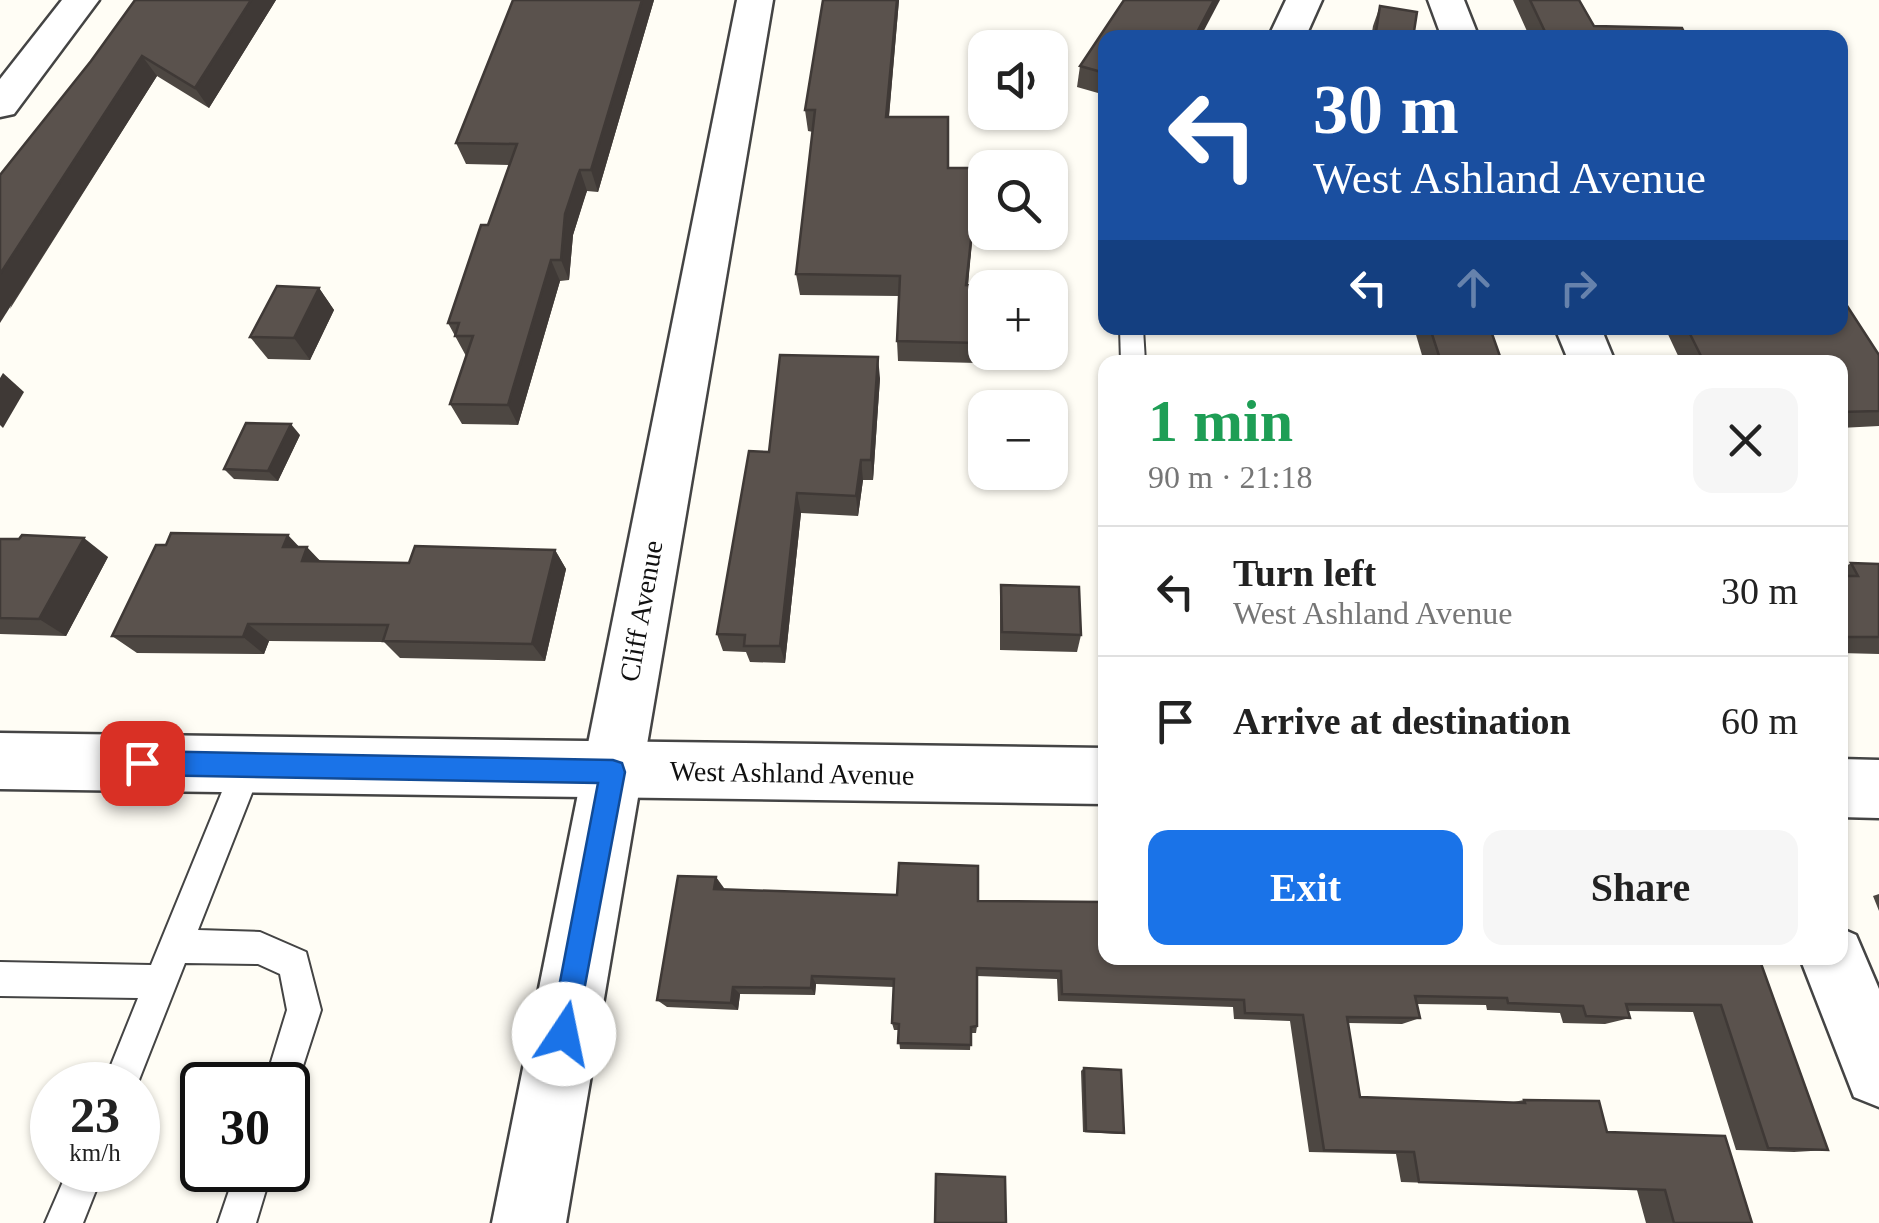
<!DOCTYPE html>
<meta charset="utf-8">
<style>
body{margin:0;font-family:Georgia,serif;background:#f6f6f6;color:#222;height:100vh;display:flex;flex-direction:column;font-size:38px;white-space:nowrap}
*{box-sizing:border-box;margin:0}
p{font-size:32px;color:#767676}
.icon{flex:none;width:55px;height:55px;fill:none;stroke:currentColor;stroke-width:2;stroke-linecap:round;stroke-linejoin:round}
.map{position:relative;flex:1;overflow:hidden}
.details{position:absolute;left:1098px;top:355px;width:750px;height:610px;display:flex;flex-direction:column;background:#fff;border-radius:20px;box-shadow:0 2px 8px #0004}
.details>*{flex:none}
.hud{position:absolute;left:1098px;top:30px;width:750px;height:305px;border-radius:20px;box-shadow:0 2px 8px #0004;background:#1a4fa0;color:#fff;overflow:hidden}
.buttons{position:absolute;left:968px;top:30px;display:grid;gap:20px}
.buttons a{display:grid;place-items:center;width:100px;height:100px;border-radius:20px;background:#fff;box-shadow:0 2px 8px #0004;font-size:50px}
.speed{position:absolute;left:30px;top:1062px;display:flex;gap:20px;font-size:50px;font-weight:700;text-align:center}
.speed>*{display:grid;place-content:center;width:130px;height:130px;border-radius:50%;background:#fff;box-shadow:0 2px 8px #0004;line-height:1}
.speed small{font-size:25px;font-weight:400}
.speed .limit{border:5px solid #111;border-radius:15px;background:#fff;color:#111}
.pin{position:absolute;display:grid;place-items:center;width:85px;height:85px;color:#fff;margin:-42px;border-radius:20px;box-shadow:0 5px 15px #0006}
.me{position:absolute;width:110px;margin:-55px;rotate:11deg;stroke-linejoin:round;filter:drop-shadow(0 0 8px #0008)}
.turn{display:flex;align-items:center;gap:35px;height:210px;padding:0 50px;font-size:45px}
.turn .icon{width:130px;height:130px;stroke-width:2.5}
.turn b{display:block;font-size:70px;line-height:85px}
.lanes{display:flex;align-items:center;height:95px;padding:0 50px;background:#0003;justify-content:center;gap:50px;direction:ltr}
.lanes .off{opacity:.35}
.round{display:grid;place-items:center;flex:none;width:105px;height:105px;border-radius:20px;background:#f6f6f6}
.headline{display:flex;align-items:center;justify-content:space-between;height:170px;padding:0 50px}
h1{font-size:60px;font-weight:700;line-height:75px;color:#1e9e55}
.cta{display:flex;gap:20px;margin-top:auto;padding:20px 50px}
.cta a{flex:1;height:115px;border-radius:20px;background:#1a73e8;color:#fff;font-size:40px;font-weight:700;line-height:115px;text-align:center}
.cta a+a{background:#f6f6f6;color:#222}
ul{padding:0;list-style:none}
li{display:flex;align-items:center;gap:30px;height:130px;padding:0 50px;border-top:2px solid #e0e0e0}
li div{flex:1}
li b{display:block;font-size:38px}
li em{font-style:normal}
.map>svg:first-child{display:block}
.lines{fill:none;stroke-linecap:round;stroke-linejoin:round}
.service-casing{stroke:#444;stroke-width:4}
.minor-casing{stroke:#444;stroke-width:5}
.tertiary-casing{stroke:#444;stroke-width:5}
.service{fill:#fff;fill-rule:evenodd}
.minor{fill:#fff;fill-rule:evenodd}
.tertiary{fill:#fff;fill-rule:evenodd}
.wall{fill:#4d4742}
.shaded-wall{fill:#3f3936}
.building{fill:#5a524d;stroke:#3f3936;stroke-width:2.5}
.route{fill:#1a73e8;stroke:#114b97;stroke-width:2.5}
.labels{text-anchor:middle;dominant-baseline:central;stroke-width:10;stroke-linejoin:round;paint-order:stroke}
.street-label{font-size:28px;fill:#111;stroke:#fff}
</style>
<div class="map">
<svg width="1879" height="1223" viewBox="0 0 1879 1223">
<rect width="100%" height="100%" fill="#fffdf5"/>
<g class="lines">
<g class="service-casing">
<g id="service">
<path d="M1120,328H1143L1145,362H1121Z"/>
<path d="M248,751L259,755L263,765L198,930L260,932L306,952L321,1010L293,1097L288,1100V1085H264L287,1010L280,974L258,964L185,963L137,1085H103L138,998L0,996V962L151,965L237,755Z"/>
<path d="M68,1170H104L83,1223H45Z"/>
<path d="M236,1170H272L256,1223H218Z"/>
</g>
</g>
<g class="minor-casing">
<g id="minor">
<path d="M62,0H99L14,114L0,117V79Z"/>
<path d="M737,0H773L566,1223H492Z"/>
<path d="M1286,0H1322L1305,38H1268Z"/>
<path d="M1428,0H1464L1479,38H1442Z"/>
<path d="M1555,328H1601L1615,362H1569Z"/>
<path d="M1840,928L1856,935L1879,989V1107L1854,1097L1800,958H1840Z"/>
</g>
</g>
<g class="tertiary-casing">
<g id="tertiary">
<path d="M0,733L1105,748V804L0,789Z"/>
<path d="M1840,759L1879,760V818L1840,817Z"/>
</g>
</g>
<use href="#service" class="service"/>
<use href="#minor" class="minor"/>
<use href="#tertiary" class="tertiary"/>
</g>
<g class="wall">
<path d="M135,0H289H276L209,108L157,76L10,309L91,61Z"/>
<path d="M513,0H654L598,192L587,191L585,196L573,235L569,280L560,281L518,425L462,424L450,404L466,356L448,323L488,225L509,165L466,164L456,143Z"/>
<path d="M823,0H899L889,117L948,168L973,222L968,285L978,343L977,363L898,361L897,341L899,296L800,295L796,274L813,132L808,131L805,110Z"/>
<path d="M1513,0H1579L1594,26L1687,38H1530Z"/>
<path d="M1380,6L1413,38H1371L1373,26Z"/>
<path d="M1105,38V95L1077,87L1080,66Z"/>
<path d="M319,288L334,310L310,360L268,359L250,337Z"/>
<path d="M1414,328H1490L1502,362H1424Z"/>
<path d="M1665,328H1840L1879,355V426L1840,428V362H1681Z"/>
<path d="M880,378L873,480H863L858,516L801,513L785,663L750,662L746,652L723,651L717,634L769,452Z"/>
<path d="M300,435L278,481L234,479L224,469Z"/>
<path d="M0,539L108,557L66,636L0,634Z"/>
<path d="M299,547L321,561L409,563L555,550L566,569L545,661L400,658L384,642L269,641L264,654L137,653L112,636Z"/>
<path d="M1851,563L1879,564V654L1840,653V570Z"/>
<path d="M1001,585L1081,635L1077,652L1000,650V603Z"/>
<path d="M716,877L723,889L978,901L1759,958L1828,1150L1794,1152L1736,1150L1693,1012L1628,1011L1630,1018L1605,1024L1563,1023L1560,1013L1487,1010L1486,1005L1416,1004L1420,1018L1402,1024L1348,1023L1360,1097L1508,1103L1524,1100L1607,1132L1752,1223H1646L1637,1190L1401,1182L1396,1154L1309,1152L1290,1021L1234,1019L1233,1007L1058,1001L1057,979L977,976V1026L976,1033H971L970,1050L900,1049L898,1030H894L892,1023L894,987L816,984L815,995L740,994L738,1010L667,1007L657,1000Z"/>
<path d="M1879,894V911L1873,896Z"/>
<path d="M1084,1068L1124,1133L1120,1134L1083,1132L1081,1071Z"/>
</g>
<g class="shaded-wall">
<path d="M251,0H276L209,108L195,88Z"/>
<path d="M642,0H654L598,192L591,170Z"/>
<path d="M897,0H899L887,138L886,117Z"/>
<path d="M1214,0H1220L1200,38H1194Z"/>
<path d="M142,56L157,76L0,323V274Z"/>
<path d="M580,170L587,191L573,235L569,280L561,260L565,214Z"/>
<path d="M973,222L972,243L966,305V285Z"/>
<path d="M551,260L560,281L518,425L508,405Z"/>
<path d="M319,288L334,310L310,360L294,338Z"/>
<path d="M878,357L880,378L873,480L871,460Z"/>
<path d="M3,373L24,392L3,428L0,425V378Z"/>
<path d="M291,424L300,435L278,481L268,471Z"/>
<path d="M861,460L863,480L858,516L856,496Z"/>
<path d="M797,493L801,513L785,663L780,646Z"/>
<path d="M288,535L305,553L307,547L325,566L320,580L283,547Z"/>
<path d="M84,538L108,557L66,636L39,619Z"/>
<path d="M555,550L566,569L545,661L532,644Z"/>
<path d="M248,624L269,641L264,654L243,637Z"/>
<path d="M716,877L724,888L722,899L714,889Z"/>
<path d="M812,976L816,984L815,995L811,988Z"/>
<path d="M733,987L740,994L738,1010L731,1003Z"/>
</g>
<g class="building">
<path d="M135,0H251L195,88L142,56L0,274V175L91,61Z"/>
<path d="M513,0H642L591,170H580L578,175L565,214L561,260H551L508,405L450,404L473,336H455L459,323H448L481,225H488L517,144L456,143Z"/>
<path d="M823,0H897L886,117H948V168H970L973,222L966,285L978,286V343L897,341L900,276L796,274L815,110H805Z"/>
<path d="M1124,0H1214L1194,38H1105V73L1080,66Z"/>
<path d="M1530,0H1579L1594,26L1682,28L1687,38H1548Z"/>
<path d="M1380,6L1417,12L1413,38H1375Z"/>
<path d="M277,286L319,288L294,338L250,337Z"/>
<path d="M1840,295L1879,355V411L1840,412V362H1704L1687,328H1840Z"/>
<path d="M1430,328H1490L1502,362H1441Z"/>
<path d="M780,355L878,357L871,460H861L856,496L797,493L780,646H744L745,635L717,634L749,451L769,452Z"/>
<path d="M246,423L291,424L268,471L224,469Z"/>
<path d="M171,533L288,535L283,547H307L302,561L409,563L415,546L555,550L532,644L383,641L388,625L248,624L243,637L112,636L156,545H166Z"/>
<path d="M22,535L84,538L39,619L0,618V539H19Z"/>
<path d="M1851,563L1879,564V637H1840V576H1858Z"/>
<path d="M1001,585L1079,587L1081,635L1002,632Z"/>
<path d="M899,863L978,866V901L1105,902V958H1759L1828,1150L1768,1148L1721,1005L1626,1004L1630,1018L1586,1016L1583,1006L1508,1003L1507,998L1415,996L1420,1018L1347,1017L1360,1097L1525,1103L1524,1100L1599,1101L1607,1132L1725,1136L1752,1223H1674L1665,1190L1419,1182L1414,1152L1324,1150L1303,1015L1245,1013L1244,1000L1062,994L1061,971L977,968V1026L971,1027V1045L898,1043L899,1024L892,1023L894,979L812,976L811,988L733,987L731,1003L657,1000L678,876L716,877L714,889L897,895Z"/>
<path d="M1084,1068L1121,1070L1124,1133L1086,1131Z"/>
<path d="M936,1174L1005,1177L1006,1223H935Z"/>
</g>
<path class="route" d="M142,751L613,760L622,763L625,772L574,1044L564,1048L554,1044L550,1034L598,783L142,775L133,771L129,763L133,755Z"/>
<g class="labels">
<g class="street-label">
<text transform="translate(641 611) rotate(-80)">Cliff Avenue</text>
<text transform="translate(792 773) rotate(1)">West Ashland Avenue</text>
</g>
</g>
</svg>
<div class="buttons">
<a><svg class="icon" aria-label="sound" viewBox="0 0 24 24"><path d="M4 9h4l5-4v14l-5-4H4zM17 9q2 3 0 6"/></svg></a>
<a><svg class="icon" aria-label="search" viewBox="0 0 24 24"><circle cx="10" cy="10" r="6"/><path d="M15 15l6 6"/></svg></a>
<a>+</a>
<a>−</a>
</div>
<div class="speed"><div>23<small>km/h</small></div><div class="limit">30</div></div>
<div class="pin" style="left:142px;top:763px;background:#d93025"><svg class="icon" aria-label="arrive" viewBox="0 0 24 24"><path d="M6 21V4h12l-3 4 3 4H6"/></svg></div>
<svg class="me" style="left:564px;top:1034px" viewBox="-20 -20 40 40"><circle r="19" fill="#fff"/><path d="M0-13L10 11 0 6-10 11z" fill="#1a73e8"/></svg>
<div class="hud">
<div class="turn"><svg class="icon" aria-label="left" viewBox="0 0 24 24"><path d="M17 20v-9H6M10 6l-5 5 5 5"/></svg><div><b>30 m</b>West Ashland Avenue</div></div>
<div class="lanes"><svg class="icon" aria-label="left" viewBox="0 0 24 24"><path d="M17 20v-9H6M10 6l-5 5 5 5"/></svg><svg class="icon off" aria-label="ahead" viewBox="0 0 24 24"><path d="M12 20V5M6 11l6-6 6 6"/></svg><svg class="icon off" aria-label="right" viewBox="0 0 24 24"><path d="M7 20v-9h11M14 6l5 5-5 5"/></svg></div>
</div>
<section class="details">
<div class="headline"><div><h1>1 min</h1><p>90 m · 21:18</p></div><a class="round"><svg class="icon" aria-label="close" viewBox="0 0 24 24"><path d="M6 6l12 12M18 6L6 18"/></svg></a></div>
<ul>
<li><svg class="icon" aria-label="left" viewBox="0 0 24 24"><path d="M17 20v-9H6M10 6l-5 5 5 5"/></svg><div><b>Turn left</b><p>West Ashland Avenue</p></div><em>30 m</em></li>
<li><svg class="icon" aria-label="arrive" viewBox="0 0 24 24"><path d="M6 21V4h12l-3 4 3 4H6"/></svg><div><b>Arrive at destination</b></div><em>60 m</em></li>
</ul>
<div class="cta"><a>Exit</a><a>Share</a></div>
</section>
</div>
